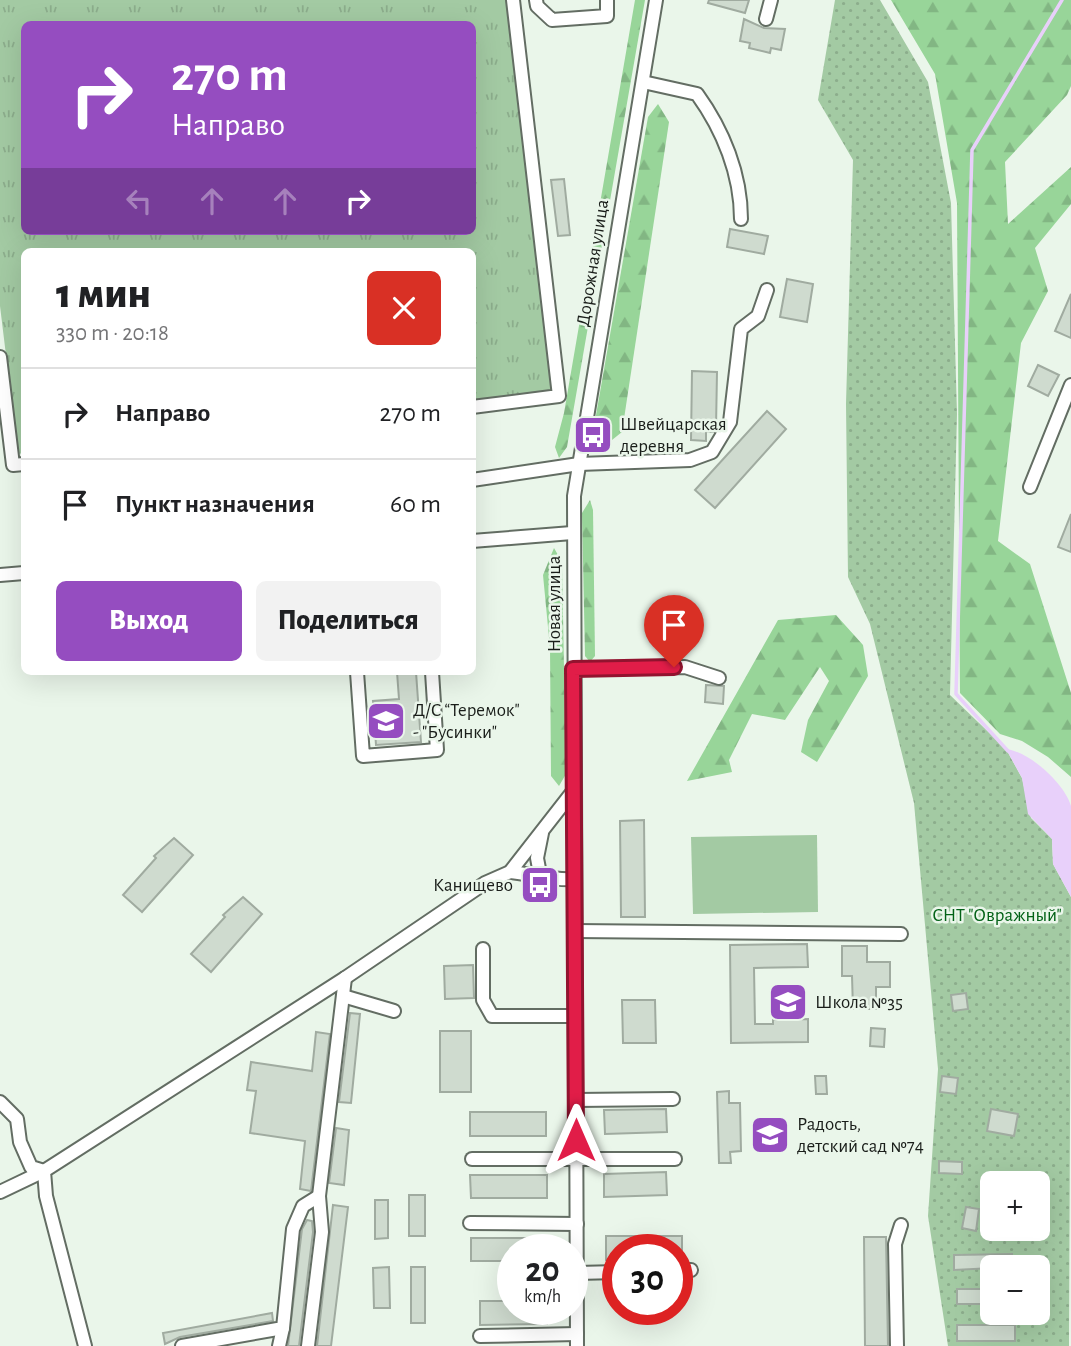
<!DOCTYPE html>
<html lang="ru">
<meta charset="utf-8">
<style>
body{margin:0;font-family:"Alegreya Sans",sans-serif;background:#f2f2f2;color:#202124;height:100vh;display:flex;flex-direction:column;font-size:26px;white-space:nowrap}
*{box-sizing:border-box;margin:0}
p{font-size:23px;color:#757577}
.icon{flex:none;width:38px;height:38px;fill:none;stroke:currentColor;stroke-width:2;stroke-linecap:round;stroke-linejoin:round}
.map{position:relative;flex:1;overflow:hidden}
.details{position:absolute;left:21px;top:248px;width:455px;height:427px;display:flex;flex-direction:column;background:#fff;border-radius:10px;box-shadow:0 7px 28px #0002}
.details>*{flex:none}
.banner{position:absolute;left:21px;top:21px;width:455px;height:214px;border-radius:10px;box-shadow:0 7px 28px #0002;background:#954dc0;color:#fff;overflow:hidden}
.buttons{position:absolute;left:980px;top:1171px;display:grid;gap:14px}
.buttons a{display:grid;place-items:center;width:70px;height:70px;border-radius:10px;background:#fff;box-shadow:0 7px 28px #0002;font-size:35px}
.speed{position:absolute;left:497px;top:1234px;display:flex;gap:14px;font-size:35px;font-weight:700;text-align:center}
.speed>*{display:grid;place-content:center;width:91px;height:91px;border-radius:50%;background:#fff;box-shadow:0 7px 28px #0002;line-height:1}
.speed small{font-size:18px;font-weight:400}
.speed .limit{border:10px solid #d22;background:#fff;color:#111}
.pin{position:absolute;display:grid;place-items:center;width:60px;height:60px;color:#fff;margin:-72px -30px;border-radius:50% 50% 50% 0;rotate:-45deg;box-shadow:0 0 7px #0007}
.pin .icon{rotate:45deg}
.me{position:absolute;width:77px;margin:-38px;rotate:0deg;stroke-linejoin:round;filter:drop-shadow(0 0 5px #0008)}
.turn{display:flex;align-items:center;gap:24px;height:147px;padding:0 35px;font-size:32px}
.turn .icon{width:91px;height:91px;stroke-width:2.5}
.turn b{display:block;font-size:49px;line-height:60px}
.lanes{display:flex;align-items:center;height:66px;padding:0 35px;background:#0003;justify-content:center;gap:35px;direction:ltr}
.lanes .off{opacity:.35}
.round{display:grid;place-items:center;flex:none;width:74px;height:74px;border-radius:10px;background:#f2f2f2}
.overview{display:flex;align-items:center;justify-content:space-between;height:119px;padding:0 35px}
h1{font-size:42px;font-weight:800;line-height:52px}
.button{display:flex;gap:14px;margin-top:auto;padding:14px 35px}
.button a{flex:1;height:80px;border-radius:10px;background:#954dc0;color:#fff;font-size:28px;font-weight:800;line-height:80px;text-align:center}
.button a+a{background:#f2f2f2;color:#202124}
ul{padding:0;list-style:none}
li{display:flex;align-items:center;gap:21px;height:91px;padding:0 35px;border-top:2px solid #e0e0e0}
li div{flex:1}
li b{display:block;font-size:26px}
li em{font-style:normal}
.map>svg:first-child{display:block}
.grass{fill:url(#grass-tufts);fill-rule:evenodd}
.forest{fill:url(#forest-firs)}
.park{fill:#a3caa3}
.garden{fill:url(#garden-dots);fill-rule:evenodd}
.water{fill:#e8d0fa}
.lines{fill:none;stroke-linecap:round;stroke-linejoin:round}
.stream{stroke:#e8d0fa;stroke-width:3.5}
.building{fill:#cfdbcf;stroke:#a0aba0;stroke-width:2}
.minor-casing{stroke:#636d63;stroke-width:16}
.minor{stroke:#fff;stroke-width:12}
.route-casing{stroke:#92132f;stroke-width:18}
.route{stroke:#e11d48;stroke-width:12}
.labels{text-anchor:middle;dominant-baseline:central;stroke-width:5;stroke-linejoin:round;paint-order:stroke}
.street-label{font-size:19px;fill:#1a1e1a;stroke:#eaf6ea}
.poi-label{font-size:19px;fill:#1a1e1a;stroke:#eaf6ea;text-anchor:start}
.park-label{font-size:19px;fill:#026116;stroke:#eaf6ea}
</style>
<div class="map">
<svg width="1071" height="1346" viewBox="0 0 1071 1346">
<defs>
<pattern id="grass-tufts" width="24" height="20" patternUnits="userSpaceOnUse" patternTransform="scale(1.75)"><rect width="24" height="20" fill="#a3caa3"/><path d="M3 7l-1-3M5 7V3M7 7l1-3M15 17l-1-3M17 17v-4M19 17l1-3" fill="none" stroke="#8cad8c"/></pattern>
<pattern id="forest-firs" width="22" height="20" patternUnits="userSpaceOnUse" patternTransform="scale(1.75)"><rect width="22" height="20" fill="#98d599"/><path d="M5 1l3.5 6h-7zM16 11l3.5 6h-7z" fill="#82b683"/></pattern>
<pattern id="garden-dots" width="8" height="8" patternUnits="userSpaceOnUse" patternTransform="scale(1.75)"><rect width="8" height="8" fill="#a3caa3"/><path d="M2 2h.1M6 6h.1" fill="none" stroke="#8cad8c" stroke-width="1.8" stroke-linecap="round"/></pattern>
</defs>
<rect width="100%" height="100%" fill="#eaf6ea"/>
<path class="grass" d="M0,0H509L554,391L473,401L472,252H24V453L18,454L0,306ZM24,24H472V231H24Z"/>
<g class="forest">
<path d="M635,0H645L567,447L559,458L555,447L564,413Z"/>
<path d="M891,0H1071V86L1067,95L1005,162L1008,224L1071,167V204L1035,248L1048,291L1021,343L998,541L1030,564L1071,693V777L1048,757L1022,741L1000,734L960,693L957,203L935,74Z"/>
<path d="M658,104L669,122L622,432L612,440L595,421L648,117Z"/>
<path d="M590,500L593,510L595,656L590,662L585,656L582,513Z"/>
<path d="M554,548L562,562L566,774L559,786L551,776L550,648L543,575Z"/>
<path d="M836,615L863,645L868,676L817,762L801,752L808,720L829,681L820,667L785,720L752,714L729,760L732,772L687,781L778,620Z"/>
</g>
<path class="park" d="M817,835L818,912L693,914L691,837Z"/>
<path class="garden" d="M835,0H880L928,82L951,203L957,414L950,695L1006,749L1022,778L1031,818L1052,839L1053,864L1071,897L1069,1346H948L928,1216L938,1069L914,803L870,624L848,577L846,404L853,160L818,100ZM992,1183H1038V1228H992ZM992,1267H1038V1312H992Z"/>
<path class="water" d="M1006,749C1030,752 1065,784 1071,806V897L1053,864L1052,839L1028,814L1022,778Z"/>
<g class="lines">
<path class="stream" d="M1008,751L956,694L972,150L1062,0"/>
</g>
<g class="building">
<path d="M709,0H749L745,13L708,3Z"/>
<path d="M744,19L764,28L785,29L781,50L771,48L770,53L749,48L750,43L740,41Z"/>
<path d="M564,179L570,235L558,236L551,180Z"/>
<path d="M730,229L768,236L764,254L727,247Z"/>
<path d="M787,279L813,284L807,322L780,317Z"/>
<path d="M1071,294V338L1055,331Z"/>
<path d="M1038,365L1059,375L1048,396L1028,386Z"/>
<path d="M692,371L717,372L716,428L714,432H706V441L691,440Z"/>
<path d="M767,411L786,429L715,508L695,490Z"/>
<path d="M1071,514V552L1058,547Z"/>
<path d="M397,672H416L421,742L376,745L373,701L399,699Z"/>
<path d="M706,685L724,686L723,704L705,702Z"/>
<path d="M644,820L645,917H621L620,821Z"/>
<path d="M174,838L193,855L142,912L123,895L156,858L154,856Z"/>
<path d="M243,897L262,914L211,972L191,954L225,917L223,915Z"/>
<path d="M807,944L808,967L754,968L755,1024H773V1020L808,1019V1042L731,1043L730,945Z"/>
<path d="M842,946H867V962H890V987H876V1009H853L852,976H842Z"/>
<path d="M473,965L474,998L445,999L444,966Z"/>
<path d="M966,993L968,1009L953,1011L951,995Z"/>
<path d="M622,1000H655L656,1043H623Z"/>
<path d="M350,1013L360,1014L351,1103L339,1102Z"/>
<path d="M871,1028L885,1029L884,1047L870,1046Z"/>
<rect x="440" y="1031" width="31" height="61"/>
<path d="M316,1032L330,1034L311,1191L300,1189L305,1141L250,1133L256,1091L247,1090L251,1062L312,1071Z"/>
<path d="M815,1076H826L827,1094H816Z"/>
<path d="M942,1076L958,1078L956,1094L940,1092Z"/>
<path d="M729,1091V1103H740L741,1151L730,1152L731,1163H719L717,1092Z"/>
<path d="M666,1109L667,1132L605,1134L604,1110Z"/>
<path d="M991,1109L1018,1114L1014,1136L987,1131Z"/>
<rect x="470" y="1112" width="76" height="24"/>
<path d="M336,1128L349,1130L344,1185L329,1183Z"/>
<path d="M939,1161L962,1162V1174L939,1173Z"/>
<path d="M666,1172L667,1195L604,1197V1174Z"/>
<path d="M470,1175H547V1198H471Z"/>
<rect x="409" y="1195" width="16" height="41"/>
<path d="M375,1200H388V1238L375,1239Z"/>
<path d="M333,1205L348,1207L331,1346H317Z"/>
<path d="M966,1207L979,1209L976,1231L962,1228Z"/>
<path d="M307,1220L312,1221L313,1232L299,1346H288L302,1229Z"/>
<path d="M606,1236H682V1250H618V1260H606Z"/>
<path d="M864,1237H886L888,1346H865Z"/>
<path d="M471,1238H548V1250H513V1261H471Z"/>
<path d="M1012,1254V1267L954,1270V1255Z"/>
<path d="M389,1267L390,1308H374L373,1268Z"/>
<rect x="411" y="1267" width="14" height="56"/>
<rect x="957" y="1289" width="35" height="15"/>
<path d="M480,1301H513V1309H547V1324L480,1325Z"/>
<path d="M272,1313L273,1321L180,1337L165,1344L163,1333Z"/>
<rect x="957" y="1325" width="58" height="16"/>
</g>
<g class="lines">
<g class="minor-casing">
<g id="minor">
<path d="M536,0L537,6L552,20L607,16V0"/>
<path d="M766,19L771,0"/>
<path d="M643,82L697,94C723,130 741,174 741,219"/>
<path d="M0,357L13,465L24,464"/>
<path d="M472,407L559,396L513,0"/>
<path d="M472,480L579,464L690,460L712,452L730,422L741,329L758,316L767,290"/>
<path d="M1030,487L1071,385"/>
<path d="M472,541L572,533"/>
<path d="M0,575L24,573"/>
<path d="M573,669L685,667L719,678"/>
<path d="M357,672L363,756L437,750L432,672"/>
<path d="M510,872C532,874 554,881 575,879"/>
<path d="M540,874L537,858L542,833"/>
<path d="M575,931L901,934"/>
<path d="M483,949V1000L492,1016H576"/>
<path d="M343,996L394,1011"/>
<path d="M576,1100L673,1099"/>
<path d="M0,1102L17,1119L20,1142L31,1167L44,1171"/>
<path d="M472,1159H675"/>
<path d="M0,1192L44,1171"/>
<path d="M470,1223L577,1224"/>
<path d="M677,1271L691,1270"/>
<path d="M577,1273L618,1272"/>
<path d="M480,1336L577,1334"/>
<path d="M85,1346L46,1196L44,1171L345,978L485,883L510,872L574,790"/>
<path d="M182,1346L283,1328L293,1229L303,1206L319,1196"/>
<path d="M279,1346L283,1328"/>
<path d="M308,1346L322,1232L319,1196L345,978"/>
<path d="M577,1346L574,496L656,0"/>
<path d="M897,1346L895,1244L901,1225"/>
</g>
</g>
<use href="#minor" class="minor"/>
</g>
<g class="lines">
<g class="route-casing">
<path id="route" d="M576,1140L573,669L674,667"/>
</g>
<use href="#route" class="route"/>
</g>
<defs>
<g id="bus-square" transform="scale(2.0125)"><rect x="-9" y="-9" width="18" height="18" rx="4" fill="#954dc0" stroke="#eaf6ea"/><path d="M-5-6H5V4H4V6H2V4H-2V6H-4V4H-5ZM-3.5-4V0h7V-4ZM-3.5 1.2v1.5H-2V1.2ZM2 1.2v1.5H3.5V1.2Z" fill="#fff"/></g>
<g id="school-square" transform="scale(2.0125)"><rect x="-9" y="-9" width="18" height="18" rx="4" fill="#954dc0" stroke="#eaf6ea"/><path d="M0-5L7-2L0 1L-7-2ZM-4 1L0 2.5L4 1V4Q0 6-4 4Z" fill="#fff"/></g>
</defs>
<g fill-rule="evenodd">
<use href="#bus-square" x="593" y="435"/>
<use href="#school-square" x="386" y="721"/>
<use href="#bus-square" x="540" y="885"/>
<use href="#school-square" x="788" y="1002"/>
<use href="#school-square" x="770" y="1135"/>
</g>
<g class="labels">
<g class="street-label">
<text transform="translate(593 263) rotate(-81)">Дорожная улица</text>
<text transform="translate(554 604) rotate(-90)">Новая улица</text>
</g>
<g class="poi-label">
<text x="620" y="424">Швейцарская<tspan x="620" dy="22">деревня</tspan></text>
<text x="413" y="710">Д/С “Теремок"<tspan x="413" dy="22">- "Бусинки"</tspan></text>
<text x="513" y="885" text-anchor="end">Канищево</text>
<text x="815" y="1002">Школа №35</text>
<text x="797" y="1124">Радость,<tspan x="797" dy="22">детский сад №74</tspan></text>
</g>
<g class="park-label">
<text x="997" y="915">СНТ "Овражный"</text>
</g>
</g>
</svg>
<div class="buttons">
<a>+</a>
<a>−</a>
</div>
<div class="speed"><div>20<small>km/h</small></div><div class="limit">30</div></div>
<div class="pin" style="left:674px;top:667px;background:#d93025"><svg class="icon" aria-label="arrive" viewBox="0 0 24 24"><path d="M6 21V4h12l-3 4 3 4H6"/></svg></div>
<svg class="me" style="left:576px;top:1140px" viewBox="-20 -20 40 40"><path d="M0-17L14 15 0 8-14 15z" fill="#e11d48" stroke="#fff" stroke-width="4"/></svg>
<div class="banner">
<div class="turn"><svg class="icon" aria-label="right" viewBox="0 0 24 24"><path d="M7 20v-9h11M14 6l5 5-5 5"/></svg><div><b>270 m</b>Направо</div></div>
<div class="lanes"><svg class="icon off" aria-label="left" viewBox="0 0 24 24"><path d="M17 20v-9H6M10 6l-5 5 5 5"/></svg><svg class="icon off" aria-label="ahead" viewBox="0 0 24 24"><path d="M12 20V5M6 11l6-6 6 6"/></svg><svg class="icon off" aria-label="ahead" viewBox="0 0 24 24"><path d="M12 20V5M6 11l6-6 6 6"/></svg><svg class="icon" aria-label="right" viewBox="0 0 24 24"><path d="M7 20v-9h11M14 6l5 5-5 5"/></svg></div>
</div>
<section class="details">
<div class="overview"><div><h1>1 мин</h1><p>330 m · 20:18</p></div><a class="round" style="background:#d93025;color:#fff"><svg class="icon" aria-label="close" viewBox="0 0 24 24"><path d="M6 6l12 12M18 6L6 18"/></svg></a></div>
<ul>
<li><svg class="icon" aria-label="right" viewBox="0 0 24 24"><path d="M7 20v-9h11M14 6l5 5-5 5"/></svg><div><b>Направо</b></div><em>270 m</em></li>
<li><svg class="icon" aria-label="arrive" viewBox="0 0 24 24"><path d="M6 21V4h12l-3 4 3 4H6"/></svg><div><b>Пункт назначения</b></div><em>60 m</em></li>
</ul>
<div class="button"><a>Выход</a><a>Поделиться</a></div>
</section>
</div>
